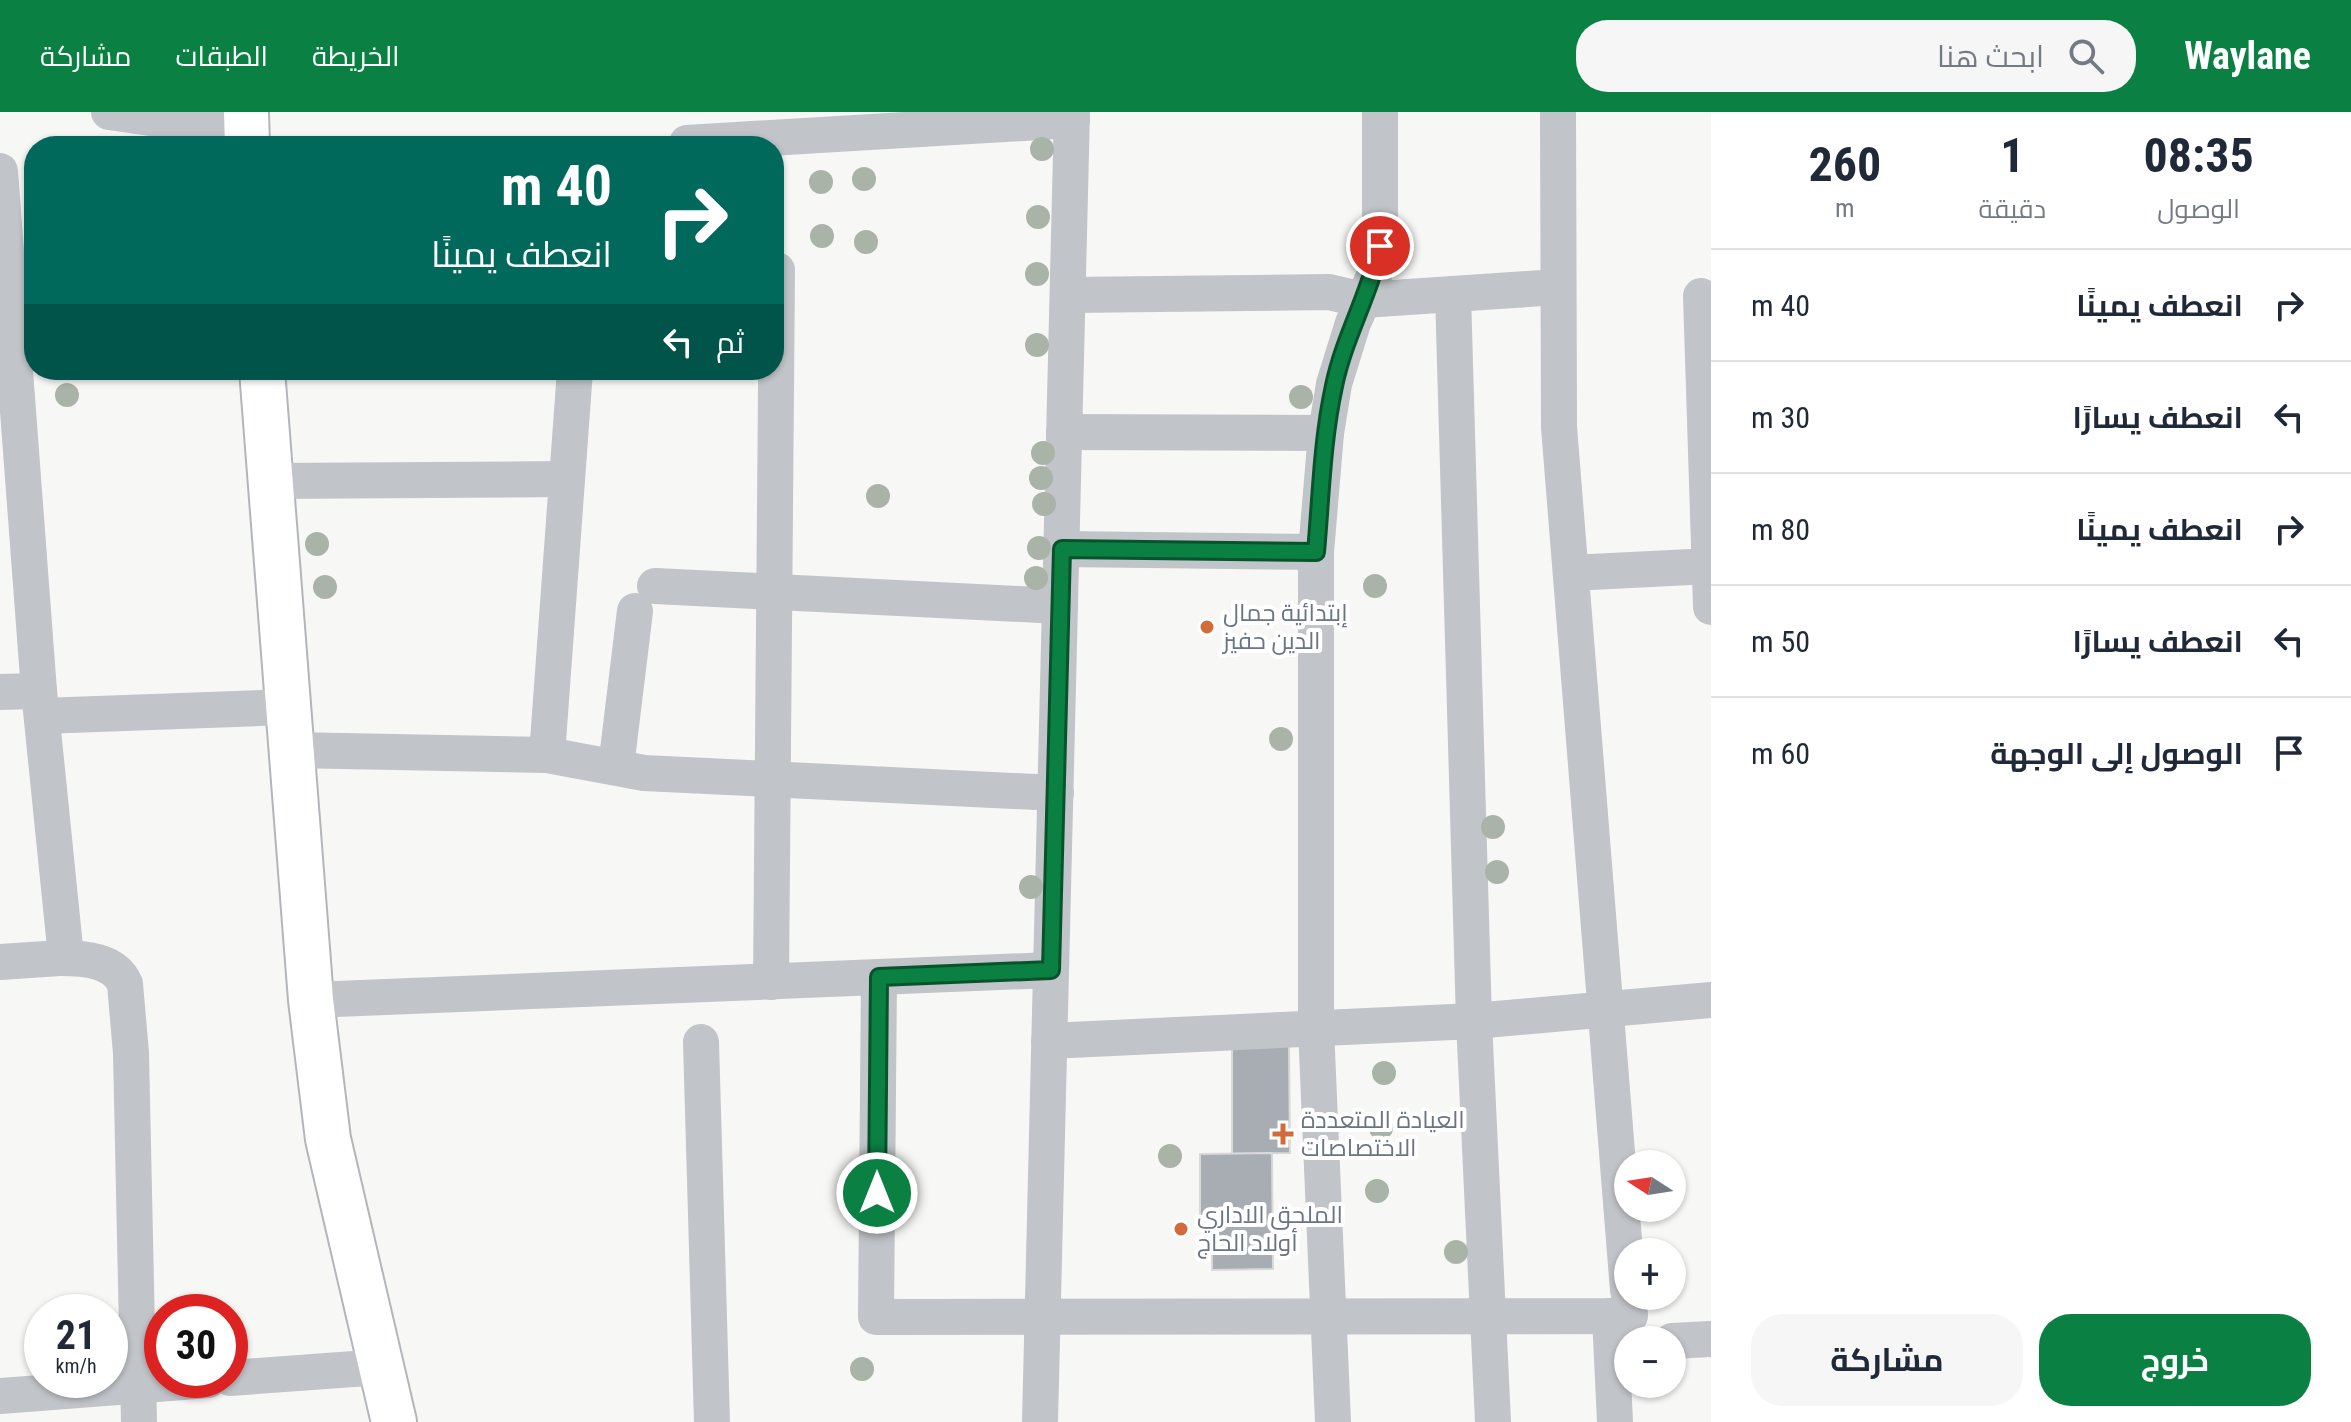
<!DOCTYPE html>
<html lang="ar">
<meta charset="utf-8">
<style>
body{margin:0;font-family:"Roboto Condensed",Cairo,sans-serif;background:#f6f6f7;color:#1f2937;direction:rtl;height:100vh;display:flex;flex-direction:column;font-size:30px;white-space:nowrap}
*{box-sizing:border-box;margin:0}
p{font-size:26px;color:#747a83}
.icon{flex:none;width:44px;height:44px;fill:none;stroke:currentColor;stroke-width:2;stroke-linecap:round;stroke-linejoin:round}
.map{position:relative;flex:1;overflow:hidden;direction:ltr}
.details{display:flex;flex-direction:column;background:#fff;width:640px}
.details>*{flex:none}
.banner{position:absolute;left:24px;top:24px;width:760px;height:244px;border-radius:32px;box-shadow:0 2px 6px #0004;direction:rtl;background:#00695c;color:#fff;overflow:hidden}
.needle{width:52px;rotate:282deg}
.fabs{position:absolute;left:1614px;top:1038px;display:grid;gap:16px}
.fabs a{display:grid;place-items:center;width:72px;height:72px;border-radius:50%;background:#fff;box-shadow:0 2px 6px #0004;font-size:40px}
.speed{position:absolute;left:24px;top:1182px;display:flex;gap:16px;font-size:40px;font-weight:700;text-align:center}
.speed>*{display:grid;place-content:center;width:104px;height:104px;border-radius:50%;background:#fff;box-shadow:0 2px 6px #0004;line-height:1}
.speed small{font-size:20px;font-weight:400}
.speed .limit{border:12px solid #d22;background:#fff;color:#111}
.pin{position:absolute;display:grid;place-items:center;width:68px;height:68px;color:#fff;margin:-34px;border:4px solid #fff;border-radius:50%;box-shadow:0 2px 8px #0007}
.me{position:absolute;width:88px;margin:-44px;rotate:0deg;stroke-linejoin:round;filter:drop-shadow(0 0 6px #0008)}
.turn{display:flex;align-items:center;gap:28px;height:168px;padding:0 40px;font-size:36px}
.turn .icon{width:104px;height:104px;stroke-width:2.5}
.turn b{display:block;font-size:56px;line-height:68px}
.then{display:flex;align-items:center;height:76px;padding:0 40px;background:#0003;gap:16px;font-size:30px}
.eta{display:flex;justify-content:space-evenly;align-items:center;height:136px;text-align:center}
.eta b{font-size:48px;font-weight:700;line-height:56px}
.action{display:flex;gap:16px;margin-top:auto;padding:16px 40px}
.action a{flex:1;height:92px;border-radius:32px;background:#0b8043;color:#fff;font-size:32px;font-weight:700;line-height:92px;text-align:center}
.action a+a{background:#f6f6f7;color:#1f2937}
ul{padding:0;list-style:none}
li{display:flex;align-items:center;gap:24px;height:112px;padding:0 40px;border-top:2px solid #e0e1e3}
li div{flex:1}
li b{display:block;font-size:30px}
li em{font-style:normal}
header{display:flex;align-items:center;gap:48px;box-sizing:border-box;height:112px;padding:0 40px;background:#0b8043;color:#fff}
header strong{font-size:38px}
nav{display:flex;gap:44px;margin-inline-start:auto;font-size:28px}
.search{width:560px;height:72px;background:#f6f6f7;display:flex;align-items:center;gap:20px;box-sizing:border-box;padding:0 28px;border-radius:32px;color:#747a83;font-size:30px}
main{display:flex;flex:1;min-height:0}
.map>svg:first-child{display:block}
.building{fill:#a7adb3;stroke:#d9d9d7;stroke-width:2}
.lines{fill:none;stroke-linecap:round;stroke-linejoin:round}
.secondary-casing{stroke:#b2b6bb;stroke-width:48}
.street{stroke:#c1c4c8;stroke-width:36}
.secondary{stroke:#fff;stroke-width:44}
.tree{fill:#a9b3a7}
.route-casing{stroke:#07532c;stroke-width:20}
.route{stroke:#0b8043;stroke-width:14}
.poi-dot{fill:#d16b3c;stroke:#fff;stroke-width:3}
.labels{text-anchor:middle;dominant-baseline:central;stroke-width:8;stroke-linejoin:round;paint-order:stroke}
.poi-label{font-size:24px;fill:#6a7583;stroke:#fff;text-anchor:start}
</style>
<header>
<strong>Waylane</strong>
<div class="search"><svg class="icon" aria-label="search" viewBox="0 0 24 24"><circle cx="10" cy="10" r="6"/><path d="M15 15l6 6"/></svg>ابحث هنا</div>
<nav><a>الخريطة</a><a>الطبقات</a><a>مشاركة</a></nav>
</header>
<main>
<section class="details">
<div class="eta">
<div><b>08:35</b><p>الوصول</p></div>
<div><b>1</b><p>دقيقة</p></div>
<div><b>260</b><p>m</p></div>
</div>
<ul>
<li><svg class="icon" aria-label="right" viewBox="0 0 24 24"><path d="M7 20v-9h11M14 6l5 5-5 5"/></svg><div><b>انعطف يمينًا</b></div><em>40 m</em></li>
<li><svg class="icon" aria-label="left" viewBox="0 0 24 24"><path d="M17 20v-9H6M10 6l-5 5 5 5"/></svg><div><b>انعطف يسارًا</b></div><em>30 m</em></li>
<li><svg class="icon" aria-label="right" viewBox="0 0 24 24"><path d="M7 20v-9h11M14 6l5 5-5 5"/></svg><div><b>انعطف يمينًا</b></div><em>80 m</em></li>
<li><svg class="icon" aria-label="left" viewBox="0 0 24 24"><path d="M17 20v-9H6M10 6l-5 5 5 5"/></svg><div><b>انعطف يسارًا</b></div><em>50 m</em></li>
<li><svg class="icon" aria-label="arrive" viewBox="0 0 24 24"><path d="M6 21V4h12l-3 4 3 4H6"/></svg><div><b>الوصول إلى الوجهة</b></div><em>60 m</em></li>
</ul>
<div class="action"><a>خروج</a><a>مشاركة</a></div>
</section>
<div class="map">
<svg width="1711" height="1310" viewBox="0 0 1711 1310">
<rect width="100%" height="100%" fill="#f7f7f5"/>
<g class="building">
<path d="M1232,933H1289L1290,1041L1232,1042Z"/>
<path d="M1272,1041L1273,1157L1212,1158V1109L1200,1108V1042Z"/>
</g>
<g class="lines">
<g class="secondary-casing">
<g id="secondary">
<path d="M246,0L247,34"/>
<path d="M262,258L311,888L328,1027L394,1310"/>
</g>
</g>
<g class="street">
<path d="M109,0L247,20"/>
<path d="M1558,0L1559,315L1628,1178"/>
<path d="M687,31L1072,8"/>
<path d="M0,59L39,579L65,835L60,846L0,850"/>
<path d="M1453,182L1474,909L1493,1310"/>
<path d="M1068,183L1329,180L1363,188L1558,175"/>
<path d="M1701,184L1711,495"/>
<path d="M1064,320L1326,321"/>
<path d="M271,369L567,367"/>
<path d="M1062,437L1316,440"/>
<path d="M1571,461L1711,454"/>
<path d="M655,474L1060,494"/>
<path d="M0,580L39,579"/>
<path d="M42,604L288,595"/>
<path d="M291,638L547,643L644,661L1056,681"/>
<path d="M547,643L575,258"/>
<path d="M616,655L635,499"/>
<path d="M60,846C84,846 115,848 125,872L131,941L139,1310"/>
<path d="M879,865L876,1205L1630,1204L1629,1184"/>
<path d="M771,870L777,158"/>
<path d="M311,888L1051,858"/>
<path d="M1049,929L1474,909L1711,888"/>
<path d="M701,930L712,1310"/>
<path d="M1610,1204L1615,1310"/>
<path d="M1672,1229L1711,1227"/>
<path d="M230,1266L381,1255"/>
<path d="M0,1284L209,1268"/>
<path d="M1040,1310L1072,0"/>
<path d="M1333,1310L1316,916V440L1326,321L1334,272L1353,211L1374,164L1380,134V0"/>
</g>
<use href="#secondary" class="secondary"/>
</g>
<g class="tree">
<circle cx="1042" cy="37" r="12"/>
<circle cx="864" cy="67" r="12"/>
<circle cx="821" cy="70" r="12"/>
<circle cx="1038" cy="105" r="12"/>
<circle cx="822" cy="124" r="12"/>
<circle cx="866" cy="130" r="12"/>
<circle cx="1037" cy="162" r="12"/>
<circle cx="1037" cy="233" r="12"/>
<circle cx="67" cy="283" r="12"/>
<circle cx="1301" cy="285" r="12"/>
<circle cx="1043" cy="341" r="12"/>
<circle cx="1041" cy="366" r="12"/>
<circle cx="878" cy="384" r="12"/>
<circle cx="1044" cy="392" r="12"/>
<circle cx="317" cy="432" r="12"/>
<circle cx="1039" cy="436" r="12"/>
<circle cx="1036" cy="466" r="12"/>
<circle cx="1375" cy="474" r="12"/>
<circle cx="325" cy="475" r="12"/>
<circle cx="1281" cy="627" r="12"/>
<circle cx="1493" cy="715" r="12"/>
<circle cx="1497" cy="760" r="12"/>
<circle cx="1031" cy="775" r="12"/>
<circle cx="1384" cy="961" r="12"/>
<circle cx="1381" cy="1016" r="12"/>
<circle cx="1170" cy="1044" r="12"/>
<circle cx="1377" cy="1079" r="12"/>
<circle cx="1456" cy="1140" r="12"/>
<circle cx="862" cy="1257" r="12"/>
</g>
<g class="lines">
<g class="route-casing">
<path id="route" d="M877,1081L879,865L1051,858L1062,437L1316,440C1321,385 1322,329 1334,274C1344,225 1370,182 1380,134"/>
</g>
<use href="#route" class="route"/>
</g>
<g class="poi-dot">
<circle cx="1207" cy="515" r="8"/>
<path d="M1279 1010h8v8h8v8h-8v8h-8v-8h-8v-8h8z"/>
<circle cx="1181" cy="1117" r="8"/>
</g>
<g class="labels">
<g class="poi-label">
<text x="1223" y="501">إبتدائية جمال<tspan x="1223" dy="28">الدين حفيز</tspan></text>
<text x="1301" y="1008">العيادة المتعددة<tspan x="1301" dy="28">الاختصاصات</tspan></text>
<text x="1197" y="1103">الملحق الاداري<tspan x="1197" dy="28">أولاد الحاج</tspan></text>
</g>
</g>
</svg>
<div class="fabs">
<a><svg class="needle" viewBox="-14 -14 28 28"><path d="M0-13l5 13h-10z" fill="#e53935"/><path d="M0 13l5-13h-10z" fill="#747a83"/></svg></a>
<a>+</a>
<a>−</a>
</div>
<div class="speed"><div>21<small>km/h</small></div><div class="limit">30</div></div>
<div class="pin" style="left:1380px;top:134px;background:#d93025"><svg class="icon" aria-label="arrive" viewBox="0 0 24 24"><path d="M6 21V4h12l-3 4 3 4H6"/></svg></div>
<svg class="me" style="left:877px;top:1081px" viewBox="-20 -20 40 40"><circle r="17" fill="#0b8043" stroke="#fff" stroke-width="3"/><path d="M0-11L8 9 0 5-8 9z" fill="#fff"/></svg>
<div class="banner">
<div class="turn"><svg class="icon" aria-label="right" viewBox="0 0 24 24"><path d="M7 20v-9h11M14 6l5 5-5 5"/></svg><div><b>40 m</b>انعطف يمينًا</div></div>
<div class="then">ثم<svg class="icon" aria-label="left" viewBox="0 0 24 24"><path d="M17 20v-9H6M10 6l-5 5 5 5"/></svg></div>
</div>
</div>
</main>
